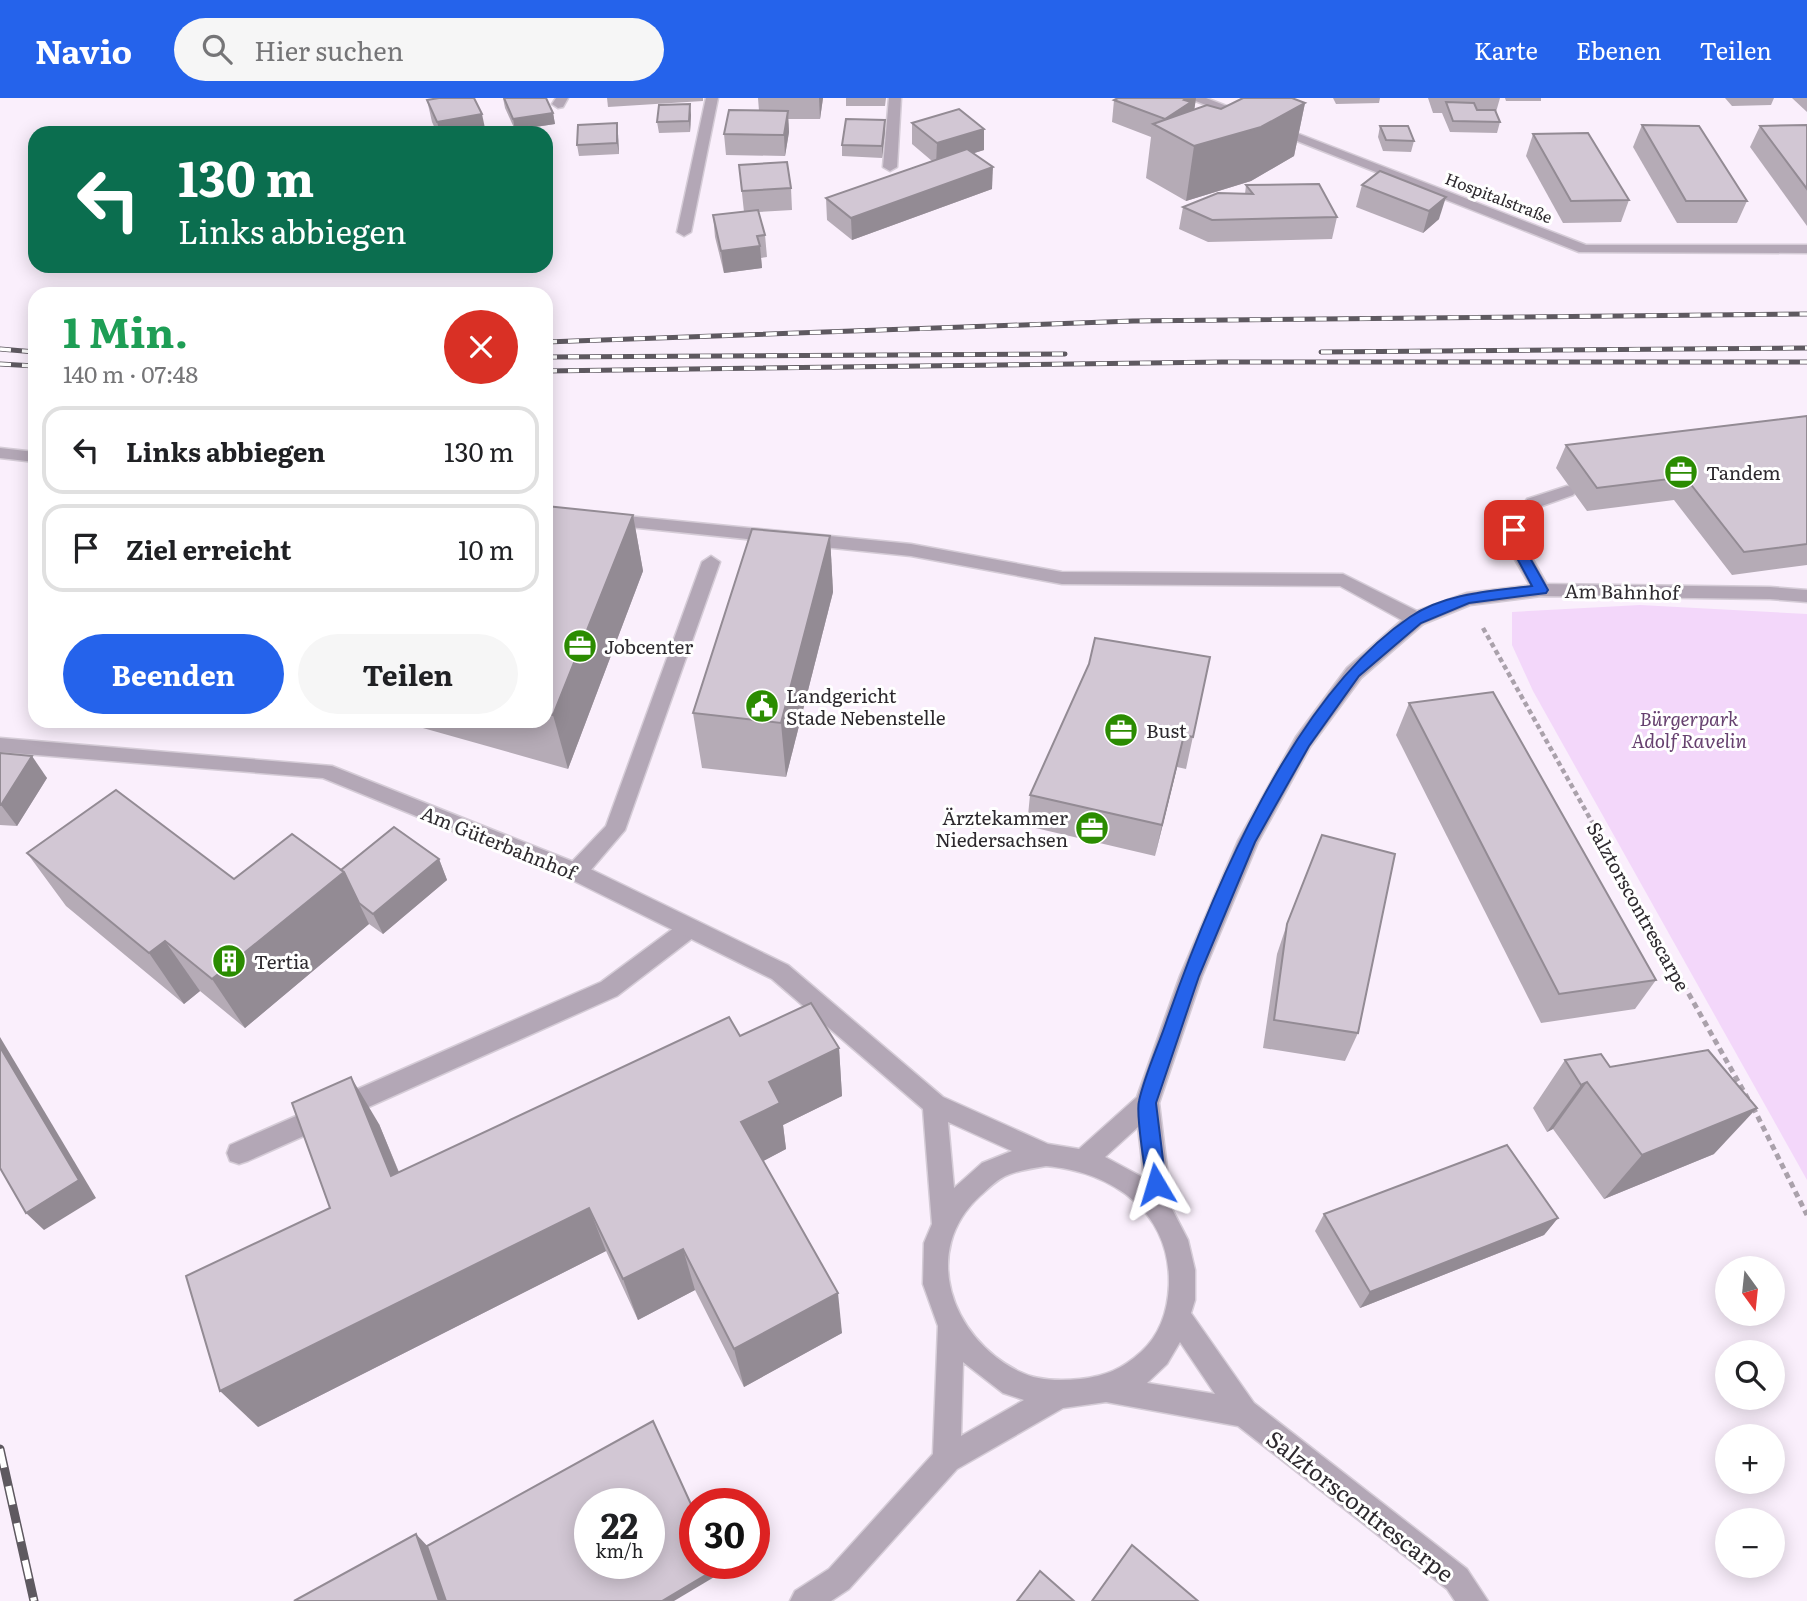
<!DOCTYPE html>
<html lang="de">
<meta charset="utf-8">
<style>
body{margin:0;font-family:Literata,serif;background:#f6f6f6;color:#202124;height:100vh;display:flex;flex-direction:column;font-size:26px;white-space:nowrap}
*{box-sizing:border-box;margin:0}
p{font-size:23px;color:#757577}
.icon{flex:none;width:38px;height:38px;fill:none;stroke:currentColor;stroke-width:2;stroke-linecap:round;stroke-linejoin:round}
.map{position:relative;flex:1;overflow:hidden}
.drawer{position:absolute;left:28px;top:189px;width:525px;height:441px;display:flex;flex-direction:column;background:#fff;border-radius:21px;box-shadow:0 4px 18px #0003}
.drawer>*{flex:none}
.banner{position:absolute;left:28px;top:28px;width:525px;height:147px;border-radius:21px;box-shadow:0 4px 18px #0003;background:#0b6e4f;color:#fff;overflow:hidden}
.needle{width:46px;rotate:165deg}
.fabs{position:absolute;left:1715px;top:1158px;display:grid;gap:14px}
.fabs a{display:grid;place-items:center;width:70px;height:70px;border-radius:50%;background:#fff;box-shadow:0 4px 18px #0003;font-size:35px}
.speed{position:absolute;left:574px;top:1390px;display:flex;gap:14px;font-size:35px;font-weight:700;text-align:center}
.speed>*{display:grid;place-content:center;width:91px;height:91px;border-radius:50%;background:#fff;box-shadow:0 4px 18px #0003;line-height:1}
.speed small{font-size:18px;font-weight:400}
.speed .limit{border:10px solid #d22;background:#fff;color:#111}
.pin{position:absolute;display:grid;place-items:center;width:60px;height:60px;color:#fff;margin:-30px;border-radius:14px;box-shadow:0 4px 10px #0006}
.me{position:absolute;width:77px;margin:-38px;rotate:353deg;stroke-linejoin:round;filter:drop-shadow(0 0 5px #0008)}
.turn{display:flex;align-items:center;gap:24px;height:147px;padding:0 35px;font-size:32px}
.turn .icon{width:91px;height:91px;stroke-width:2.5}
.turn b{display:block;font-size:49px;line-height:60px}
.round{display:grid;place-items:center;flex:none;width:74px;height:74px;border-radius:37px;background:#f6f6f6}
.head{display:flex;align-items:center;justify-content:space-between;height:119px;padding:0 35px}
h1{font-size:42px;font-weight:700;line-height:52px;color:#1e9e55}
.action{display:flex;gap:14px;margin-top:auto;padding:14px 35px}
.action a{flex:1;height:80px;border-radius:42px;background:#2563eb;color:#fff;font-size:28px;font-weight:700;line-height:80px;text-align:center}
.action a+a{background:#f6f6f6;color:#202124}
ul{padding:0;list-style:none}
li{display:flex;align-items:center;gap:21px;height:88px;margin:0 14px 10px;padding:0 21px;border:4px solid #e0e0e0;border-radius:21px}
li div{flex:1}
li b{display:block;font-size:26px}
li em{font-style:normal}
header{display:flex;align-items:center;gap:42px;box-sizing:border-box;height:98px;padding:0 35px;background:#2563eb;color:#fff}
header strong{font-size:33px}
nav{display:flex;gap:38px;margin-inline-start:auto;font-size:24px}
.search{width:490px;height:63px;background:#f6f6f6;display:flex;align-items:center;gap:18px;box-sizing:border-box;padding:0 24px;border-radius:38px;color:#757577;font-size:26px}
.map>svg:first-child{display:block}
.green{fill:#f3d7fa}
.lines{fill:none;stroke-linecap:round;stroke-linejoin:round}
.lane-casing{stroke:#d5ccd7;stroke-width:3}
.street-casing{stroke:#d5ccd7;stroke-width:3}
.path-far1{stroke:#aaa1ab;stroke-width:4.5;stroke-dasharray:5 3.5;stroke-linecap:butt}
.path{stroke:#aaa1ab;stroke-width:5;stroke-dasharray:6 4.5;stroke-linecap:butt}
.lane{fill:#b3a7b6;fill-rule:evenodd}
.street{fill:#b3a7b6;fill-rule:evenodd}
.rail-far1-casing{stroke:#5e5960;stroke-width:5}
.rail-casing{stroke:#5e5960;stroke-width:9}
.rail-far1{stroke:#fff;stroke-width:3.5;stroke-dasharray:11;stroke-linecap:butt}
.rail{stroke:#fff;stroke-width:6;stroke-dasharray:19;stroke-linecap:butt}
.wall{fill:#b5abb6}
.shaded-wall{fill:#938b94}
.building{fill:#d2c7d4;stroke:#938b94;stroke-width:2;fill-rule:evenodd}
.route{fill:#2563eb;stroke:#184099;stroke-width:2}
.labels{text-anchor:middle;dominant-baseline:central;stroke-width:6;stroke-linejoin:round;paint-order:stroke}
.far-street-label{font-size:16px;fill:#2e2a2f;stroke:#fff}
.poi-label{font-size:19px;fill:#2e2a2f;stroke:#fff;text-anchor:start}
.street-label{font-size:19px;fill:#2e2a2f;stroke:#fff}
.park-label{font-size:19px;font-style:italic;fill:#66406f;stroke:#fff}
.near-street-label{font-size:23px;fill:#2e2a2f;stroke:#fff}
</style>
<header>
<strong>Navio</strong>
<div class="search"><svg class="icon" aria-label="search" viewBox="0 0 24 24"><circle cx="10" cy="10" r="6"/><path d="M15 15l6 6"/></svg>Hier suchen</div>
<nav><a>Karte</a><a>Ebenen</a><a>Teilen</a></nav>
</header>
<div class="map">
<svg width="1807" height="1503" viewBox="0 0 1807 1503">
<rect width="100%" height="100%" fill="#faeffc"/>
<path class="green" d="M1640,507L1807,516V1082L1533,593L1512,547V514Z"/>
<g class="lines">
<g class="lane-casing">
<g id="lane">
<path d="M556,0H568L563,9L558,10L552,6Z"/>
<path d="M889,0H901L897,69L890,73L883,69Z"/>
<path d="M0,350L35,354V364L0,360Z"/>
<path d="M1567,388L1573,389L1576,393L1573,397L1539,409L1523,432L1532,460L1550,492L1547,496H1535L1514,460L1505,432L1527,401Z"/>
<path d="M606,416L911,446L1062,474L1343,476L1423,516L1425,521L1423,526H1409L1340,488L1062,486L911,458L600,426L597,422Z"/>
<path d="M711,458L720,464L625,732L584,780L576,782L568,780L565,774L568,768L606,728L702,464Z"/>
<path d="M690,821L698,824L701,830L698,836L617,898L248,1063L239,1066L230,1063L227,1055L230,1047L601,884L682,824Z"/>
</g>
</g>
<g class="street-casing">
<g id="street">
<path d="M706,0H718L691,134L684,138L677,134Z"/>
<path d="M1188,0H1206L1586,147H1807V155L1579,154Z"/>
<path d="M1541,486L1770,489L1807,492V504L1770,501L1541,498L1470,507L1423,526L1361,580L1310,649L1258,744L1202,878L1159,1005L1172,1111L1188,1142L1195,1172V1202L1191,1215L1254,1305L1467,1471L1488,1503H1455L1447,1491L1238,1328L1106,1304L1063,1310L957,1371L849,1491L831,1503H790L795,1493L829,1471L933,1356L938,1228L923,1186L924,1145L932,1126L923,1011L772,881L568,780L323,680L0,654V640L332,668L584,768L788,867L943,999L1048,1046L1079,1051L1137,999L1180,878L1238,743L1296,639L1347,570L1409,516L1467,495ZM948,1024L1012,1053L982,1065L954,1090ZM1138,1029L1144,1080L1105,1059ZM1046,1068C1113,1074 1171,1114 1169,1187C1168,1212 1160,1237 1141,1254C1122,1271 1106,1278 1080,1281C1059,1283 1037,1283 1018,1273C951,1239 920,1153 980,1098C989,1090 998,1080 1010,1076C1021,1072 1034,1070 1046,1068ZM1180,1244L1215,1296L1147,1285L1167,1266ZM963,1264L1003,1295L1024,1302L961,1338Z"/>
</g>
</g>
<path class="path-far1" d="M1483,530L1669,861"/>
<g class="path">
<path d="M1668,859L1748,1001"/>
<path d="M1753,1009L1807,1117"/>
</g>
<use href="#lane" class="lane"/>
<use href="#street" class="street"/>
<g class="rail-far1-casing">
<g id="rail-far1">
<path d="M546,244L1133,223L1807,216"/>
<path d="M0,251L35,254"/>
<path d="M1321,254L1807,250"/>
<path d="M546,259L1065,256"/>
<path d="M0,266L35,268"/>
<path d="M546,273L1222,264H1807"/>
</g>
</g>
<g class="rail-casing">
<path id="rail" d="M0,1351L34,1503"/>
</g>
<use href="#rail-far1" class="rail-far1"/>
<use href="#rail" class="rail"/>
</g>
<g class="wall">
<path d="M503,0L553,15L555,26L515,32L505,10Z"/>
<path d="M607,0H703V3L608,9Z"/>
<path d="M758,0H823L820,21H788L789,34L785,58L726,57L724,36L759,13Z"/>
<path d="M846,0H886L885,8H846Z"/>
<path d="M1118,0H1196L1194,12L1221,11L1305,5L1294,58L1251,83L1186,103L1146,80L1151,39L1112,24L1114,2Z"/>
<path d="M1333,0H1380L1379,5L1336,6Z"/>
<path d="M1428,0H1500L1496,14L1500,24L1497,35L1450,34L1442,15H1433Z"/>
<path d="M1505,0H1541V3H1506Z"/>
<path d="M1725,0H1774L1771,7L1732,8Z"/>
<path d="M1792,0H1807V14Z"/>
<path d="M427,2L486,35H437L432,24Z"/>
<path d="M691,17L690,34L659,35L657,24Z"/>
<path d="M617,25L618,36L619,56L579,58L577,47Z"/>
<path d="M912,25L984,52L974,55L992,91L852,142L827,122L826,100L932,63L912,46Z"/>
<path d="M1642,27L1747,103L1737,125H1677L1633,49Z"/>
<path d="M1807,27V128L1750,49L1760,28Z"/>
<path d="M1380,28L1414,43L1411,54L1383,53L1378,39Z"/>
<path d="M885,33L882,60L842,58V47Z"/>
<path d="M1533,36L1629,102L1621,124L1563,125L1526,58Z"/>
<path d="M739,67L791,90L792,112L758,114L765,137L767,159L761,160L762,170L724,175L715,139L713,117L744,114Z"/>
<path d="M1380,73L1439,121L1423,135L1356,109L1362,87Z"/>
<path d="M1246,87L1337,119L1332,141L1208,144L1179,131L1183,109L1245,96Z"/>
<path d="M1807,318V467L1732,477L1674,402L1587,413L1556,370L1566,347Z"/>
<path d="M546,408L633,417L643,473L568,671L398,623H546Z"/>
<path d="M830,438L833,494L786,679L702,670L693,615Z"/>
<path d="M1210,559L1186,671L1177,669L1155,758L1027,728L1030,697Z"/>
<path d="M1409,605L1656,882L1635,911L1541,925L1396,637Z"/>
<path d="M0,655L47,680L17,728L0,727Z"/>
<path d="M27,755L234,781L341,772L439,761L447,782L383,836L369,826L245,930L200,893L184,906L66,808Z"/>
<path d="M1287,826L1358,935L1345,963L1263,950L1277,856Z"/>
<path d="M740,938L839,950L842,998L783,1027L786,1051L763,1063L842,1235L744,1289L695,1192L638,1222L606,1153L258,1329L330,1110L379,1026L399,1074Z"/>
<path d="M1565,962L1610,969L1714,1056L1604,1101L1553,1031L1547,1034L1533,1010Z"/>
<path d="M1324,1116L1558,1120L1544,1137L1360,1210L1315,1133Z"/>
</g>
<g class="shaded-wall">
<path d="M819,0H823L820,21Z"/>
<path d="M1187,0H1196L1194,14L1187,25L1165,21Z"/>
<path d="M1305,5L1294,58L1251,83L1186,103L1194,48Z"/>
<path d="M690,6L691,17L690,34L689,23Z"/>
<path d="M788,13L789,34L785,58L784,37Z"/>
<path d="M553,15L555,26L515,32L513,21Z"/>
<path d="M482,16L486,35H440L437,24Z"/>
<path d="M885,22V33L882,60V48Z"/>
<path d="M617,25L618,36L619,56L617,45Z"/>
<path d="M984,31V52L936,67L937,45Z"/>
<path d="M993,69L992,91L852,142L851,120Z"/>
<path d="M1446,99L1439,121L1423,135L1429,113Z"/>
<path d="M760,148L762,170L724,175L721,153Z"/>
<path d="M633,417L643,473L568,671L553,617Z"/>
<path d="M830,438L833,494L786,679L781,625Z"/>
<path d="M1184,637L1177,669L1155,758L1162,727Z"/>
<path d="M32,658L47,680L17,728L1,707Z"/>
<path d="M439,761L447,782L383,836L373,816Z"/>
<path d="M344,774L369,826L245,930L212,881Z"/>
<path d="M165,843L200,893L184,906L149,855Z"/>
<path d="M0,939L96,1100L44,1132L26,1115L0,949Z"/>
<path d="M839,950L842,998L783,1027L786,1051L750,1070L741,1024L769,984Z"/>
<path d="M351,979L379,1026L418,1122L391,1078Z"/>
<path d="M1587,984L1553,1031L1547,1034L1581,987Z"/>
<path d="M1757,1010L1714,1056L1604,1101L1642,1057Z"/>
<path d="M589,1110L606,1153L258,1329L220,1293Z"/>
<path d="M1558,1120L1544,1137L1360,1210L1370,1194Z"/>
<path d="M683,1151L695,1192L638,1222L623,1181Z"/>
<path d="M838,1195L842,1235L744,1289L734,1251Z"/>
<path d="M416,1436L433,1454L450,1503H439Z"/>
<path d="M719,1469L721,1475L674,1503H662Z"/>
</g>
<g class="building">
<path d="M439,0H474L482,16L437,24L427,2Z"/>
<path d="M504,0H546L553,15L513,21Z"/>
<path d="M1118,0H1187L1184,2L1191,4L1165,21L1114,2Z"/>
<path d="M1243,0H1292L1305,5L1261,29L1194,48L1153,26L1207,7L1221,11Z"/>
<path d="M1446,4L1474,5L1477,12H1495L1500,24L1453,23Z"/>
<path d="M690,6L689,23L657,24L659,7Z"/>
<path d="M959,11L984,31L937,45L912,25Z"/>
<path d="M729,12L788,13L784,37L724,36Z"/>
<path d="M846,21L885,22L882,48L842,47Z"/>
<path d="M617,25V45L577,47L578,27Z"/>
<path d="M1642,27L1699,28L1747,103H1686Z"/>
<path d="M1807,27V91L1760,28Z"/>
<path d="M1380,28H1408L1414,43L1386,42Z"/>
<path d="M1588,35L1629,102L1571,103L1533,36Z"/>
<path d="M967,51L993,69L851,120L826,100Z"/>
<path d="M787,64L791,90L742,93L739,67Z"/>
<path d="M1380,73L1446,99L1429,113L1362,87Z"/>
<path d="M1319,86L1337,119L1212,122L1183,109L1218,95L1253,96L1246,87Z"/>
<path d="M758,112L765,137L757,138L760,148L721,153L713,117Z"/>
<path d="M1807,318V446L1744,454L1685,379L1597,390L1566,347Z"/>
<path d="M546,408L633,417L553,617L546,615Z"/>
<path d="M752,431L830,438L781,625L693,615Z"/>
<path d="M1095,540L1210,559L1193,639L1184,637L1162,727L1030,697L1089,566Z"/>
<path d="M1493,594L1656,882L1559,896L1409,605Z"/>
<path d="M0,655L32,658L1,707H0Z"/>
<path d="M116,692L234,781L292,736L344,774L212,881L165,843L149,855L27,755Z"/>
<path d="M394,729L439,761L373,816L359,805L344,774L341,772Z"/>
<path d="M1322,737L1395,756L1358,935L1274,922L1287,826Z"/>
<path d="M811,905L839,950L769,984L780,1005L741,1024L838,1195L734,1251L683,1151L623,1181L589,1110L220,1293L186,1178L330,1110L292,1005L351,979L391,1078L729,919L740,938Z"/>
<path d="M0,949L79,1082L26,1115L0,1070Z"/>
<path d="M1708,952L1757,1010L1642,1057L1587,984L1581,987L1565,962L1601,956L1610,969Z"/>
<path d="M1507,1047L1558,1120L1370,1194L1324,1116Z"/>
<path d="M653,1323L695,1415V1465H717L719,1469L662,1503H446L427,1448ZM590,1405H649V1465H590Z"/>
<path d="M416,1436L439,1503H294Z"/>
<path d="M1132,1447L1198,1503H1092Z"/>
<path d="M1040,1473L1074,1503H1017Z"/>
</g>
<path class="route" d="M1514,427L1521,432L1530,460L1548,492L1546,495L1469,505L1421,525L1359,578L1309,648L1255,744L1199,878L1156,1005L1166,1086L1163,1092L1156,1094L1150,1092C1145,1081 1136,1014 1139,1003C1145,976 1158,949 1167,922C1212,793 1294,597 1410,519C1445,495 1492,493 1532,488L1517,460L1508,432Z"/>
<defs>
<g id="office-disc" transform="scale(1.75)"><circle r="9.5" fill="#2b8c01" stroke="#fff"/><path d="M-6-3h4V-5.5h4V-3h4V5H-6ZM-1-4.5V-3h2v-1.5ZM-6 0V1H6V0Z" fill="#fff"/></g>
<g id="civic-disc" transform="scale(1.75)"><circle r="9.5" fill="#2b8c01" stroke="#fff"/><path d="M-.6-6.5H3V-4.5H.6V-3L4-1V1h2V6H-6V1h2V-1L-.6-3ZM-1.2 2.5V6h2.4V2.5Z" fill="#fff"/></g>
<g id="building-disc" transform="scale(1.75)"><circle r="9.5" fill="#2b8c01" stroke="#fff"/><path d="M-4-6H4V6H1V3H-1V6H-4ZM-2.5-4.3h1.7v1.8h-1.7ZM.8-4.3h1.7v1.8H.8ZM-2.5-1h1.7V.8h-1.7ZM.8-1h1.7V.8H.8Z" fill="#fff"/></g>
</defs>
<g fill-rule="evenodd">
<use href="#office-disc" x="1681" y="374"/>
<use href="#office-disc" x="580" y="548"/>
<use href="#civic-disc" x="762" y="608"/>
<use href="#office-disc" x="1121" y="632"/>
<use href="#office-disc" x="1092" y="730"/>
<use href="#building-disc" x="229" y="863"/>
</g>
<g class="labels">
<g class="far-street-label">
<text transform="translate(1499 99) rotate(21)">Hospitalstraße</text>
</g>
<g class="poi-label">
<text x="1706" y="374">Tandem</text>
<text x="604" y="548">Jobcenter</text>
<text x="786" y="597">Landgericht<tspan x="786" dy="22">Stade Nebenstelle</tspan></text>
<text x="1146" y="632">Bust</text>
<text x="1068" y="719" text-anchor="end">Ärztekammer<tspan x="1068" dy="22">Niedersachsen</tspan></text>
<text x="254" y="863">Tertia</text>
</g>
<g class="street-label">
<text transform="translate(1622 493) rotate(1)">Am Bahnhof</text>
<text transform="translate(499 744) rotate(22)">Am Güterbahnhof</text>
<text transform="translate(1639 808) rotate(61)">Salztorscontrescarpe</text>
</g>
<g class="park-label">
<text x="1689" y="620">Bürgerpark<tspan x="1689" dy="22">Adolf Ravelin</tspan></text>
</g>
<g class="near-street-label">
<text transform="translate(1361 1407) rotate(38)">Salztorscontrescarpe</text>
</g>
</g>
</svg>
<div class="fabs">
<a><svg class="needle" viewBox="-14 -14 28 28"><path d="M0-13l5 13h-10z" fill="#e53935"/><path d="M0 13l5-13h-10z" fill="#757577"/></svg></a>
<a><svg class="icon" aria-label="search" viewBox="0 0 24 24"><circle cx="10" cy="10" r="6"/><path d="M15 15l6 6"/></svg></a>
<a>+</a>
<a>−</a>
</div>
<div class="speed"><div>22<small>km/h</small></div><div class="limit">30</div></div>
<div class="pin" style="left:1514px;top:432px;background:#d93025"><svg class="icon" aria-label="arrive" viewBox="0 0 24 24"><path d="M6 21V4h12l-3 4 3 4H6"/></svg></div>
<svg class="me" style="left:1156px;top:1086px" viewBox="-20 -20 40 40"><path d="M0-17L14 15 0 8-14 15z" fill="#2563eb" stroke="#fff" stroke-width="4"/></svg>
<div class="banner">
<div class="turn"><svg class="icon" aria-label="left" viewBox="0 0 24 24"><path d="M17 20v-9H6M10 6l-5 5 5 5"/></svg><div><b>130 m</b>Links abbiegen</div></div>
</div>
<section class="drawer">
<div class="head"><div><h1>1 Min.</h1><p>140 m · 07:48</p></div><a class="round" style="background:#d93025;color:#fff"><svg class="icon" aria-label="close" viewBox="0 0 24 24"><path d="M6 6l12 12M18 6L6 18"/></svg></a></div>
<ul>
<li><svg class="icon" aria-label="left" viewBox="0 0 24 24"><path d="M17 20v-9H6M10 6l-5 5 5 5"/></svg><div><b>Links abbiegen</b></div><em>130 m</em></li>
<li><svg class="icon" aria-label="arrive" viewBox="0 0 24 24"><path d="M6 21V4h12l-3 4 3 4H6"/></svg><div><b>Ziel erreicht</b></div><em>10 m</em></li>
</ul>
<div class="action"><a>Beenden</a><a>Teilen</a></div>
</section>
</div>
